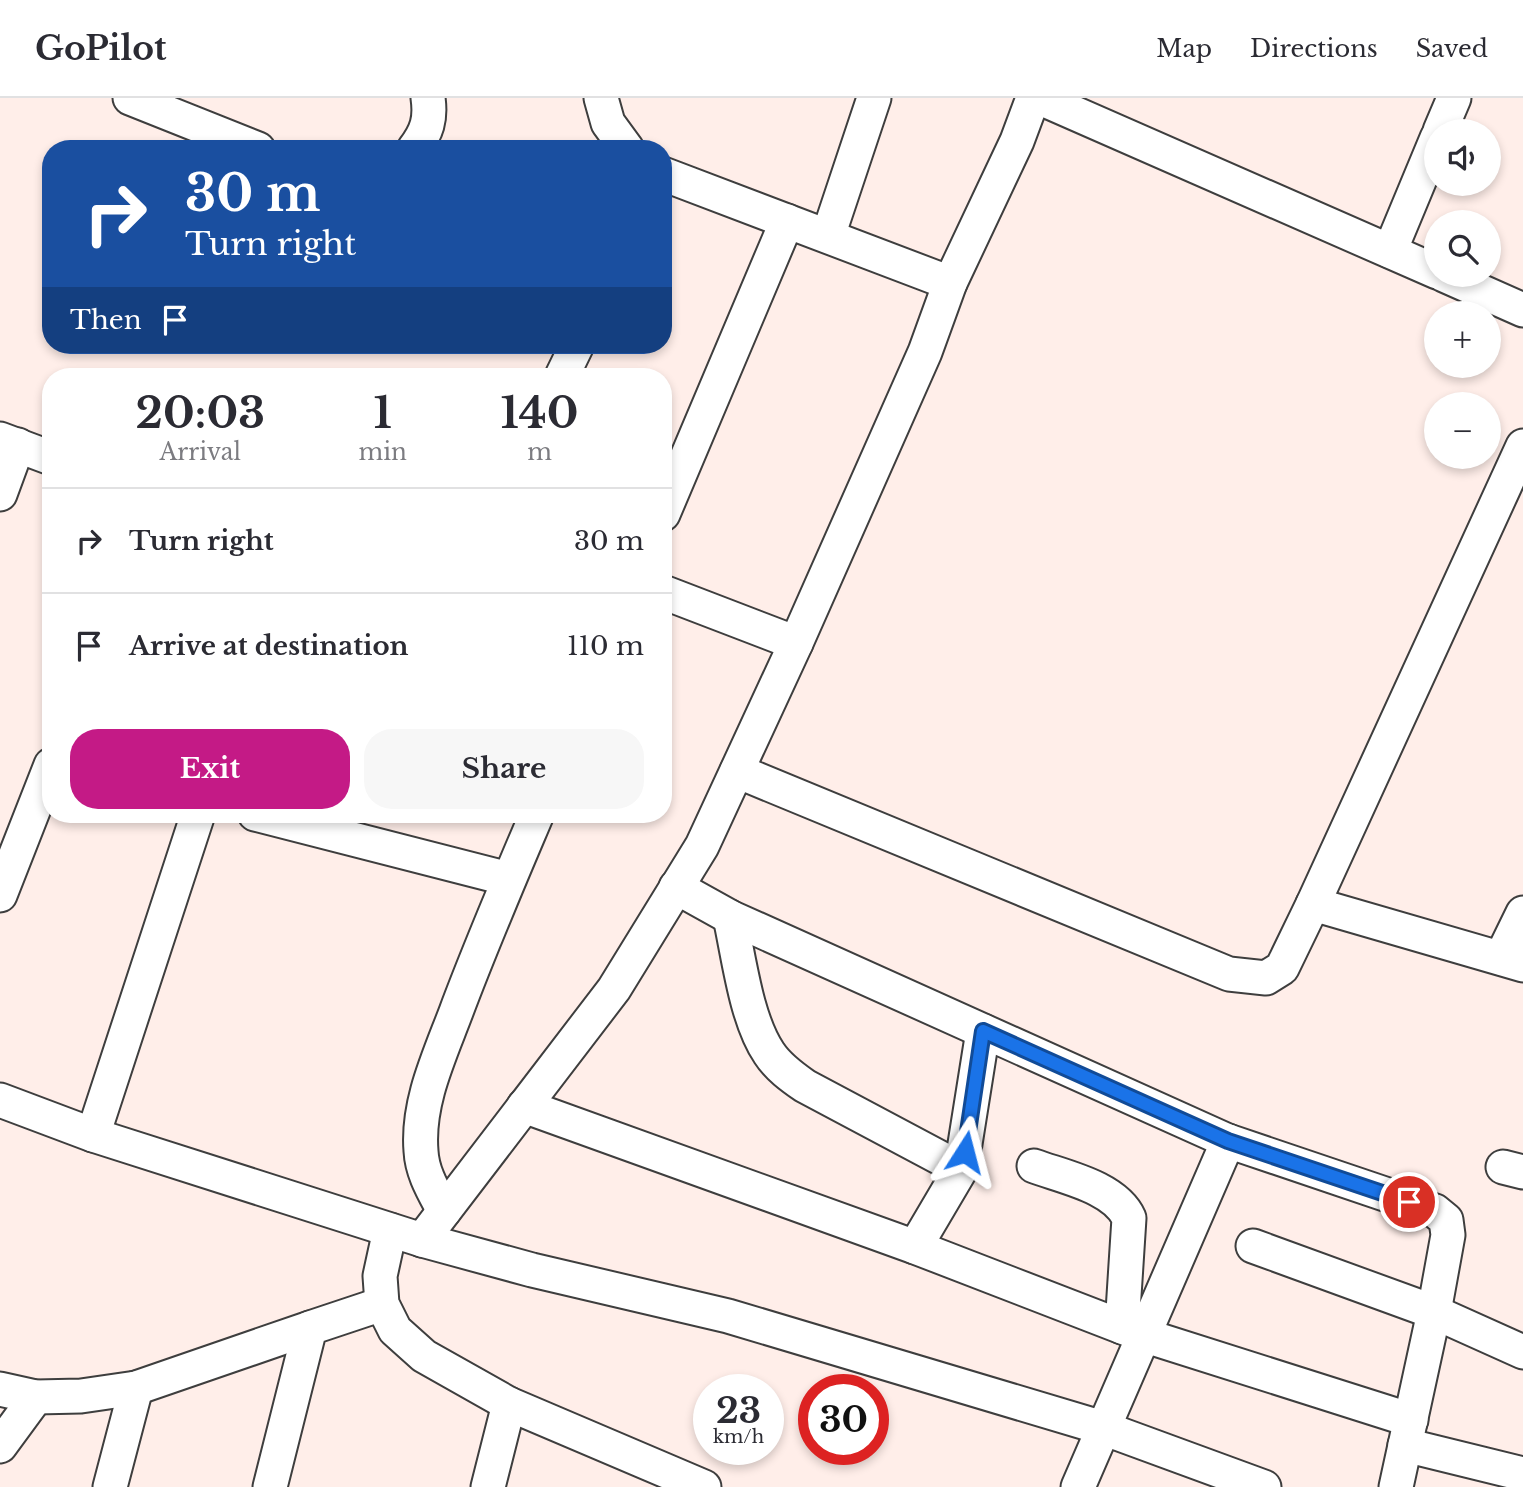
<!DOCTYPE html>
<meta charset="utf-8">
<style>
body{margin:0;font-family:"Libre Baskerville",serif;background:#f7f7f7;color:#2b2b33;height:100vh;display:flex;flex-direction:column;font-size:26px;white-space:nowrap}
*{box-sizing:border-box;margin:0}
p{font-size:23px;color:#7c7c81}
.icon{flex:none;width:38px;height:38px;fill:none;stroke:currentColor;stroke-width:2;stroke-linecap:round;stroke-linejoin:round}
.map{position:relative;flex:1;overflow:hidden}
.panel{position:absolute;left:42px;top:270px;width:630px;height:455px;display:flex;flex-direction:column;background:#fff;border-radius:28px;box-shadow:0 4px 10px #0003}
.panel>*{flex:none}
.guide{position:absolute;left:42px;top:42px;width:630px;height:214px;border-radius:28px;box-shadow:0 4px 10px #0003;background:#1a4fa0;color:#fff;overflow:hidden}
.tools{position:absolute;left:1424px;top:21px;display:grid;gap:14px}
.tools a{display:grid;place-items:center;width:77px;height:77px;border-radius:50%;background:#fff;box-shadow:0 4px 10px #0003;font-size:35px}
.speed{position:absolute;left:693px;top:1276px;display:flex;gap:14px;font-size:35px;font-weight:700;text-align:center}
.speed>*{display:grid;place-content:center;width:91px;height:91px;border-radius:50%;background:#fff;box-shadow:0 4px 10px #0003;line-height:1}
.speed small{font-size:18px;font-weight:400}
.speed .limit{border:10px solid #d22;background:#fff;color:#111}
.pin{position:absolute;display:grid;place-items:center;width:60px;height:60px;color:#fff;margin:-30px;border:4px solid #fff;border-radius:50%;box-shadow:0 2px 7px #0007}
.me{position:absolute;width:77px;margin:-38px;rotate:9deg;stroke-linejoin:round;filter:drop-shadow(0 0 5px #0008)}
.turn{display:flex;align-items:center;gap:24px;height:147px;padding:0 28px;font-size:32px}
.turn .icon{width:91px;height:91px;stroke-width:2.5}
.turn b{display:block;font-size:49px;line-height:60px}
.then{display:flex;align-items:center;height:66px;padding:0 28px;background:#0003;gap:14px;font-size:26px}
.eta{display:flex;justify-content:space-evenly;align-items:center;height:119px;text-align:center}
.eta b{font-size:42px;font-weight:800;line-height:49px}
.action{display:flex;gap:14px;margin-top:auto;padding:14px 28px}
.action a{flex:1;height:80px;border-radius:28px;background:#c41a86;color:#fff;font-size:28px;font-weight:800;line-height:80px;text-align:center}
.action a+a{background:#f7f7f7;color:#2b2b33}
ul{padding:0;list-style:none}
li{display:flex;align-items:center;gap:21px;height:105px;padding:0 28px;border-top:2px solid #e1e1e2}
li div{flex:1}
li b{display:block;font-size:26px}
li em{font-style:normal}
header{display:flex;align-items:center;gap:42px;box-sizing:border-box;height:98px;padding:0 35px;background:#fff;border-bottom:2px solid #e1e1e2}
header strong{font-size:33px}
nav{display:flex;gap:38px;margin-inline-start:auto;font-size:24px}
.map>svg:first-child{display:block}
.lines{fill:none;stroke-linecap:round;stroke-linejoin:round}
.minor-casing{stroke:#3e3e3e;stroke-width:37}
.minor{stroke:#fff;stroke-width:33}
.route-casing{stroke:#114b97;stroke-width:18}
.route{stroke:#1a73e8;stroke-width:12}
</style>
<header>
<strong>GoPilot</strong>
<nav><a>Map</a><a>Directions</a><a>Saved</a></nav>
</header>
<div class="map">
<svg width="1523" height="1389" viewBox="0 0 1523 1389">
<rect width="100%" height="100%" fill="#ffeee9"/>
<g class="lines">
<g class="minor-casing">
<g id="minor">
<path d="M130,0L258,51"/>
<path d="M601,0L608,25L627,51"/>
<path d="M1040,0L1437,174"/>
<path d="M1440,33L1454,0"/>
<path d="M414,51C427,34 431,21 428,0"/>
<path d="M663,76L950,185"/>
<path d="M828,138L874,0"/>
<path d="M1390,153L1437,40"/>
<path d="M1444,177L1523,212"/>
<path d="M562,278L577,247"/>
<path d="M0,341L51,360"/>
<path d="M0,396L18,347"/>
<path d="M663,416L787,123"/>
<path d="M663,494L796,545"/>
<path d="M737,673L1229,876L1266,880L1282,870L1313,806L1523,348"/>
<path d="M255,716L509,781"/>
<path d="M676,789L730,819L1228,1043L1435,1113L1446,1122L1448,1137L1434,1214L1396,1389"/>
<path d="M0,797L51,667"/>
<path d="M1313,806L1523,867"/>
<path d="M730,819C739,860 746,921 769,955C778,969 792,979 805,988L961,1071"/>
<path d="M1501,860L1523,815"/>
<path d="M0,1002L93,1037L422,1142L532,1172L728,1218L1103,1330L1264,1389"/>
<path d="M524,1008L915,1149L1143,1237L1411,1322"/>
<path d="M93,1037L198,716"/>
<path d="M1034,1068C1064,1079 1115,1089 1129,1120L1122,1229"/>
<path d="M1503,1069L1523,1074"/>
<path d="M444,1113C434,1094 422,1075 421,1053C417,1005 439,959 456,914C481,847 509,782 537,716"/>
<path d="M390,1132L380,1178L382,1206L395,1232L424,1258L509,1306L704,1389"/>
<path d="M422,1142L614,891L702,748L796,545L925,254L950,185L1017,43L1033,0"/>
<path d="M1253,1148L1434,1214L1523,1254"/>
<path d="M915,1149L961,1071L983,933"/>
<path d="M0,1291L36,1299L81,1298L136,1290L310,1230"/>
<path d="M1405,1347L1523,1376"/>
<path d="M0,1348L36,1299"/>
<path d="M110,1389L136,1290"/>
<path d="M270,1389L310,1230L382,1206"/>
<path d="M488,1389L509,1306"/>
<path d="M1078,1389L1228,1043"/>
</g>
</g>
<use href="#minor" class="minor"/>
</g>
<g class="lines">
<g class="route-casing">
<path id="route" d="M965,1054L983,933L1228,1043L1409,1104"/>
</g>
<use href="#route" class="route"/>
</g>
</svg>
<div class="tools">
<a><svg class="icon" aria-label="sound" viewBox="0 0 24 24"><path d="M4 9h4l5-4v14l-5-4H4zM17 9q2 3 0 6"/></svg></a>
<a><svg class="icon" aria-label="search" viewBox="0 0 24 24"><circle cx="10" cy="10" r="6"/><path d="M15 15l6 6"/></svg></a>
<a>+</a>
<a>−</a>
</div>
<div class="speed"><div>23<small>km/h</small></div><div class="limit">30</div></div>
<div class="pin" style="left:1409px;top:1104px;background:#d93025"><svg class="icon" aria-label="arrive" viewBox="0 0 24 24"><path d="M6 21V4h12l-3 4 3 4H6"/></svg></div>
<svg class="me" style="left:965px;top:1054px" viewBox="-20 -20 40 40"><path d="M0-17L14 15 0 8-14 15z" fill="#1a73e8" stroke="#fff" stroke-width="4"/></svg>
<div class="guide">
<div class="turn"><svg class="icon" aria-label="right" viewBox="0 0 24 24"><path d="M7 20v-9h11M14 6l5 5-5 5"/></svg><div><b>30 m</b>Turn right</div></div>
<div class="then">Then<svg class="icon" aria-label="arrive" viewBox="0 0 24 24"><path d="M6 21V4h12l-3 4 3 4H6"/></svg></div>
</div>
<section class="panel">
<div class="eta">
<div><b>20:03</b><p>Arrival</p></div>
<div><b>1</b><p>min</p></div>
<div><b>140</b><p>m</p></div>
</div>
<ul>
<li><svg class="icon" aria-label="right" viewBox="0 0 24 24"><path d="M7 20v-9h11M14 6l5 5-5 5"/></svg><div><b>Turn right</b></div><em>30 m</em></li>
<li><svg class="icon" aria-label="arrive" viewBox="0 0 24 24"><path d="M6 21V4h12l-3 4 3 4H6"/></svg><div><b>Arrive at destination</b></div><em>110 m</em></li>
</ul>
<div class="action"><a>Exit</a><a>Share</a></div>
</section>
</div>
